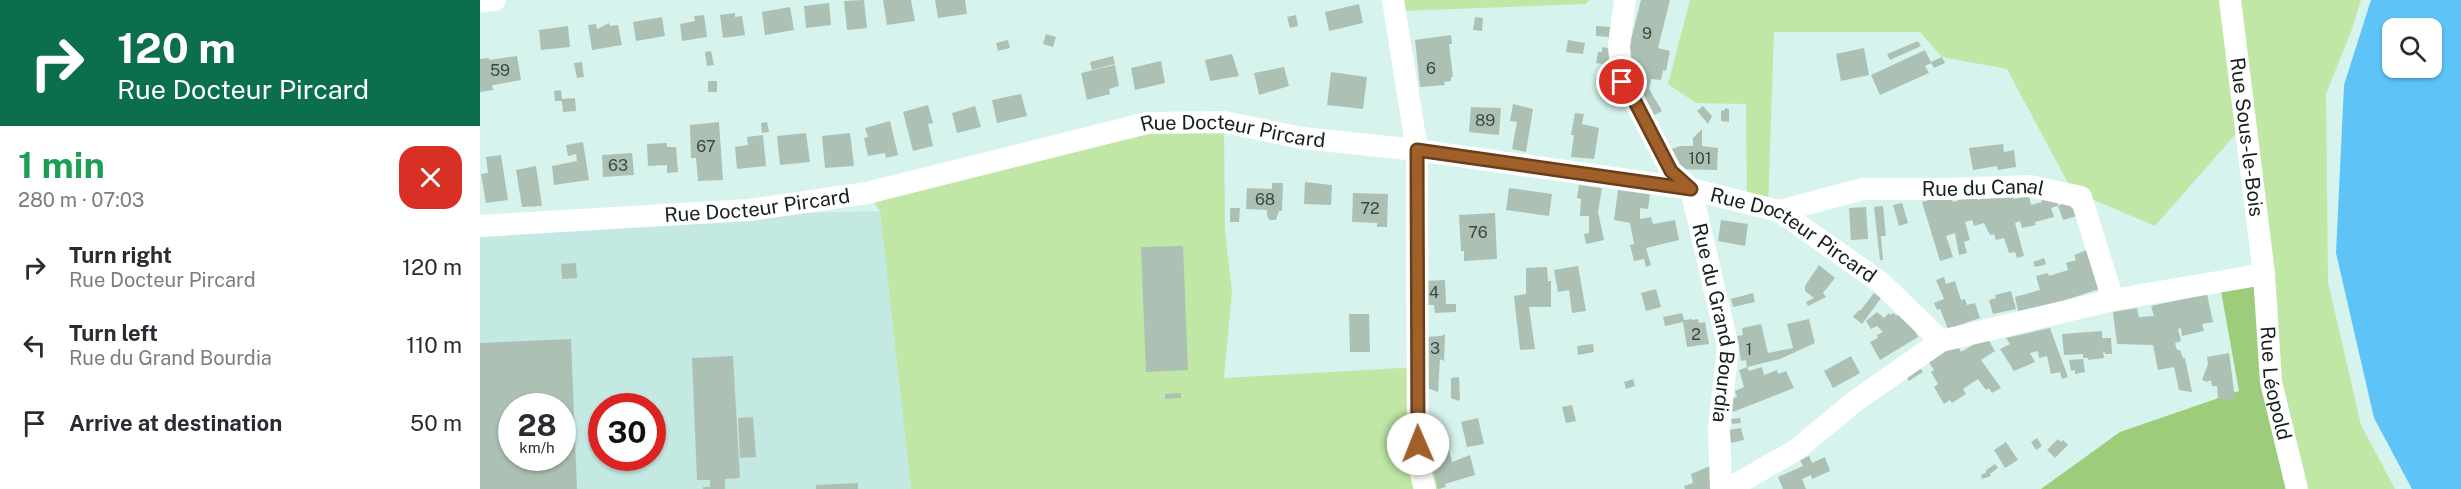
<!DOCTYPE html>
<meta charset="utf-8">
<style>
body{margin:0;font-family:"Public Sans",sans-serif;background:#f2f2f3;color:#2b2b33;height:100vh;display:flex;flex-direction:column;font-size:22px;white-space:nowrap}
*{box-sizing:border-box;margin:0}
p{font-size:20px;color:#7c7c81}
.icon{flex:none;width:33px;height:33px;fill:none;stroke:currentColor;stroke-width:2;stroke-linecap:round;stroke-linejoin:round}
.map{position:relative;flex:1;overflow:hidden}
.side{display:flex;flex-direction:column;background:#fff;width:480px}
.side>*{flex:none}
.top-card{background:#0b6e4f;color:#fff;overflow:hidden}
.fabs{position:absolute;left:1902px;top:18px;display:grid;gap:12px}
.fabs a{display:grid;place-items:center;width:60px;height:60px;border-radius:12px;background:#fff;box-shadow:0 2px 4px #0004;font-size:30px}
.speed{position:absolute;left:18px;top:393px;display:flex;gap:12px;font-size:30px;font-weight:700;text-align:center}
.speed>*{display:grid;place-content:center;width:78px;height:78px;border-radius:50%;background:#fff;box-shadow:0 2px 4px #0004;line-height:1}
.speed small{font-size:15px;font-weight:400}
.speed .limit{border:9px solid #d22;background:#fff;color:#111}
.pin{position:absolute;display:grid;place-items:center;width:51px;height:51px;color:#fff;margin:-26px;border:3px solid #fff;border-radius:50%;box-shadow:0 2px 6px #0007}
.me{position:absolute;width:66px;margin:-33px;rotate:359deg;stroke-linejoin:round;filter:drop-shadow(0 0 4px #0008)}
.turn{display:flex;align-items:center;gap:21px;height:126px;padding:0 18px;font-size:27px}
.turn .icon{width:78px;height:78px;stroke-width:2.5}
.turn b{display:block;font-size:42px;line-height:51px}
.round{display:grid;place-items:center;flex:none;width:63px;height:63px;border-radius:18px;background:#f2f2f3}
.headline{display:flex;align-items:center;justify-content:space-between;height:102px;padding:0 18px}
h1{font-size:36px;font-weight:700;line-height:45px;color:#1e9e55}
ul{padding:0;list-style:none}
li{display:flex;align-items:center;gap:18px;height:78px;padding:0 18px}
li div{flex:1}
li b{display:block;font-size:22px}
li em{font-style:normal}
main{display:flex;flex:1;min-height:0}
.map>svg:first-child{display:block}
.built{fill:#c3e9e2;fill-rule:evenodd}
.green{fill:#c0e7a5}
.forest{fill:#9dcc7a}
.water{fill:#5ec4f8;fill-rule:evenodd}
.building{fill:#acc1b4;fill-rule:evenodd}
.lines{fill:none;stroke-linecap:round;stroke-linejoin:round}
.minor{stroke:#fff;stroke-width:22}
.route-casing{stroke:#693e1b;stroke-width:15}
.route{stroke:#a1602a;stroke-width:10}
.labels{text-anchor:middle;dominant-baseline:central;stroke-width:6;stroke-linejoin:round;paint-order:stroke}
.number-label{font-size:16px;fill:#3c4844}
.street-label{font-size:20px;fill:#16201e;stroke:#edfefb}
</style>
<main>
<section class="side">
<div class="top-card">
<div class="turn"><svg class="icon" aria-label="right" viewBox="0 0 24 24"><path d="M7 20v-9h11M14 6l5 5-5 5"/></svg><div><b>120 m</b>Rue Docteur Pircard</div></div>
</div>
<div class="headline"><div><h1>1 min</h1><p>280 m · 07:03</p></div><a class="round" style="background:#d93025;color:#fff"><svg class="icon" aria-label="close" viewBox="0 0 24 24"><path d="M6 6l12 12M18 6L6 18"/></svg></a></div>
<ul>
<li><svg class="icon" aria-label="right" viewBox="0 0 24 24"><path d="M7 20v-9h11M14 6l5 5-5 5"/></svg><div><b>Turn right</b><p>Rue Docteur Pircard</p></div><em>120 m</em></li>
<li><svg class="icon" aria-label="left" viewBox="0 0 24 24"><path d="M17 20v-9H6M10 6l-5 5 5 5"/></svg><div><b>Turn left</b><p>Rue du Grand Bourdia</p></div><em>110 m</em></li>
<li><svg class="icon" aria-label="arrive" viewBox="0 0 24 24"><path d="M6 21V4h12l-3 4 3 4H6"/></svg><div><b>Arrive at destination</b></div><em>50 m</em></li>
</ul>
</section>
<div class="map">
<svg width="1981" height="489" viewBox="0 0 1981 489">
<rect width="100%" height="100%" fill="#d7f3ee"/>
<path class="built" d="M400,211L431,489H0V226L137,218ZM32,406H82V458H32ZM122,406H172V458H122Z"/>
<g class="green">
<path d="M920,0H1109L1106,4L923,11Z"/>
<path d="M1210,0H1743L1761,128L1675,226L1614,200L1595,196L1527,69L1462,57L1440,32H1294L1288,208L1267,203L1266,104L1216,103L1188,84Z"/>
<path d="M1751,0H1881L1872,29L1846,94L1848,282L1881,425L1915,489H1818L1785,289Z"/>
<path d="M744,122L745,232L752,291L744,378L937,367L961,489H431L400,211L387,193L583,144Z"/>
</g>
<path class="forest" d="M1784,274L1817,489H1561L1640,432L1759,391L1741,291Z"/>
<path class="water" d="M1891,0H1981V489H1932L1894,418L1856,253L1864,85ZM1912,28H1952V68H1912Z"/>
<g class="building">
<path d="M384,0L387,28L367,30L364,1Z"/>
<path d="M403,0H431L435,21L407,25Z"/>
<path d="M455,0H485L487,14L458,18Z"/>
<path d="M1161,0H1190L1178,48L1190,51L1186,71L1183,70L1181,80L1171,79L1169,89L1182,111L1171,117L1153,86L1148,52Z"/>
<path d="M349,3L351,25L326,28L324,6Z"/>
<path d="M879,4L883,23L849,31L845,12Z"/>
<path d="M310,7L314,30L285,35L282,12Z"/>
<path d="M255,13V17L262,16L265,35L243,38L240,15Z"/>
<path d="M224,15L227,37L202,41L200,24L215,21L214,16Z"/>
<path d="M816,15L818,26L810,28L807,17Z"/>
<path d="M182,17L185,36L156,41L153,22Z"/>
<path d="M995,17L1003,18L1002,31L993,30Z"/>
<path d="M129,23L130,26L138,25L142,45L112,50L108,25L116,24L117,29Z"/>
<path d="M88,26L90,47L61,50L59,30Z"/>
<path d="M1116,26L1130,27L1129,37L1116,36Z"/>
<path d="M566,34L576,37L573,47L563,44Z"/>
<path d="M971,35L972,44H969L973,77H971V81L964,82L965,85L940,87L935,40Z"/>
<path d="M528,40L530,48L518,51L516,43Z"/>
<path d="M1088,40L1105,43L1103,54L1086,52Z"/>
<path d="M1438,41L1441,46L1410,60L1407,54Z"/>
<path d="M1122,47L1132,49L1130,65L1116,63L1118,52H1122Z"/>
<path d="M1384,48L1389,75L1361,81L1356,54Z"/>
<path d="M1445,50L1451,62L1462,57L1465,63L1454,68L1451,63L1445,66L1449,73L1400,95L1391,75Z"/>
<path d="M231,51L234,65L227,66L225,52Z"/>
<path d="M752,54L759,76L730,81L725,60Z"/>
<path d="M37,56L41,80L14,85H12L13,90L0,92V59L9,58V60Z"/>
<path d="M633,56L635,64L612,70L610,62Z"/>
<path d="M681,61L685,83L655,90L651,68Z"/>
<path d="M102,62L104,77L97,78L94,63Z"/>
<path d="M635,65L639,86L629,89L630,94L607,100L601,73Z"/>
<path d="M804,67L809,86L779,95L774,73Z"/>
<path d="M851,72L887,77L883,109L847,105Z"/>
<rect x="228" y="81" width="9" height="11"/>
<path d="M81,90L82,99L95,98L96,111L83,112L82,101H75L74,91Z"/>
<path d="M541,94L547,116L517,123L512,100Z"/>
<path d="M1033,104L1053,109L1046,152L1032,149L1037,122L1030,121Z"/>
<path d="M448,105L453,123L448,124L453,146L433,151L423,112Z"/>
<path d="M495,106L501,127L477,133L472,113Z"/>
<path d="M1223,106L1232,116L1228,124L1217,111Z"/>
<path d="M991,107L1021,108L1019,135L989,132Z"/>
<path d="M1245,108L1249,109V122L1241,121V111L1245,110Z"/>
<path d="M1095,113L1104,114L1102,124L1119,128L1114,159L1091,157L1094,135H1091Z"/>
<path d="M410,121L418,155L406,158L405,153L388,156L384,138L388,137L385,128Z"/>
<path d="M239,122L243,180L218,181L216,158H211L210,125Z"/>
<path d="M287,122L289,132L282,133L281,123Z"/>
<path d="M1222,129V146L1238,148L1237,170L1193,169L1186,151L1200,146H1213V138Z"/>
<path d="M326,133L330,162L300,165L297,136Z"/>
<path d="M370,133L374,166L345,168L342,136Z"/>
<path d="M283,135L286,166L257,169L255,147L268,145L267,137Z"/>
<path d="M103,142L109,180L74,185L72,166L97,161L96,154L88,156L86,145Z"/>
<path d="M187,143V147H196L198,172L187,173V165L168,166L167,144Z"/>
<path d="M1523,144L1524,152L1534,150L1536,167L1518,170L1517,166L1493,170L1489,148Z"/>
<path d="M152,153L154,175L123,177L122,155Z"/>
<path d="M21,155L28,200L6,203L1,174L8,173L6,157Z"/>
<path d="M56,166L62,206L42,207L36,170Z"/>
<path d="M825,182L852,185L851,205L824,204Z"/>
<path d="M792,183H803L802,211H799L796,220H790L787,216V210L766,209L767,188L792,189Z"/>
<path d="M1099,185L1122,188L1118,212L1124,240L1106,244L1104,234L1109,233V216H1100L1101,199L1097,198Z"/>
<path d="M1029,188L1072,194L1069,216L1026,210Z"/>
<path d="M1138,190L1170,194L1168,209L1160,208V219L1171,217L1173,224L1195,220L1199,240L1166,248L1171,265L1166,267L1164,259L1154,261L1150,245L1154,244L1150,223L1134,220Z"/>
<path d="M873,193L908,194L907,227H897V223L872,222Z"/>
<path d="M1470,194L1473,202L1497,194L1498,200L1516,194H1533L1534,199L1549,196L1551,205L1562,202L1561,197L1577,195L1578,206L1571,208L1574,217L1555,222L1556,225L1542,228L1540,221L1535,223L1544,256L1537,258L1535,252L1529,253L1524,238L1516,240L1514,234L1510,235L1504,223L1494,226L1492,220L1485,222L1490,240L1484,242L1487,253L1479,255L1475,233L1466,236L1473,257L1460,261L1442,202Z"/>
<path d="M1585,202L1600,215L1583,220L1578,206Z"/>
<path d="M1422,203L1428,223L1419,226L1413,205Z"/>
<path d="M1403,206L1406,236H1401L1403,260H1400L1394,207Z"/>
<path d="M1386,207L1388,239L1371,240L1369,208Z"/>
<path d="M750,208H760L759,222H750Z"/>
<path d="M1015,213L1017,259L984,261V251H981L979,215Z"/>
<path d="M1241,220L1268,224L1265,246L1238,241Z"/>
<path d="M703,246L708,370L666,372L661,247Z"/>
<path d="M1607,250L1625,287L1577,303L1538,311L1535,297L1560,290L1556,276L1568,273L1569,276L1588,270L1586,263L1596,260L1594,255Z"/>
<path d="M1564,258L1566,263L1564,265L1555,267L1553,262Z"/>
<path d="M96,263L97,278L82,279L81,264Z"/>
<path d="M1339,265L1355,278L1343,293L1346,297L1328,306L1326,302L1334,298L1325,291V286Z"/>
<path d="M1098,266L1106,311L1092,313L1089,290L1078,292L1074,270Z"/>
<path d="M1067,267L1068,281H1071V307H1049L1055,349L1040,350L1034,296L1046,294V268Z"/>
<path d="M1464,277L1466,284L1475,281L1481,300L1485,299L1487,305L1495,303L1500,318L1468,329L1460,309L1457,310L1454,303L1464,299L1456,280Z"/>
<path d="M965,280L966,304H976V312L955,313L954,305H944V281Z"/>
<path d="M1176,289L1181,307L1166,311L1161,293Z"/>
<path d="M1531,291L1536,309L1513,314L1509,300L1516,298L1515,295Z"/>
<path d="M1273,293L1275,302L1253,307L1251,299Z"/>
<path d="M1394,293L1401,298L1382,324L1373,317L1379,310L1380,311Z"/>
<path d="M1727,294L1733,322L1722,324L1724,331L1702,336L1701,328L1698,329L1701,341L1695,343L1697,350H1700L1703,358H1705L1712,392L1699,390L1694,367L1678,370L1673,345L1637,344L1633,312L1657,308L1659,317L1674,316L1671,306Z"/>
<path d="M1397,312L1404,318L1409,313L1410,315L1414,313L1416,316L1422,312L1429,318L1438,337L1400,360L1390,342L1398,338L1397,335L1403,332L1397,326L1391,329L1386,321Z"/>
<path d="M1202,313L1204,320L1212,319V320L1218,319L1219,323L1225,322L1229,344L1207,347L1203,322L1185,326L1183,317Z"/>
<path d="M869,314H889L890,352H870Z"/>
<path d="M1329,319L1335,343L1300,359L1267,367L1266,360L1261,361L1257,336L1263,335L1262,328L1281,324L1288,353L1313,348L1307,324Z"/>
<path d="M1570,328L1588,377L1582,379L1580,372L1571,374L1567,356L1559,358L1558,351L1550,353L1555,362L1534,371L1520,349L1530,344L1526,338Z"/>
<path d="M1622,331V338H1631L1632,354H1626L1623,351L1624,358L1608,360V358H1603V354L1584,355L1582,334Z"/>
<path d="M965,334L964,361L960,359L958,392L944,387L945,337L961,336Z"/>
<path d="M1506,336L1515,351L1501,360L1521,388L1512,393L1509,388L1506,390L1498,379L1483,389L1486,394L1472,403L1470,400L1464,404L1454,387L1458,384L1451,372L1454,370L1446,358L1478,346L1481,352L1493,345L1490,340Z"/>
<path d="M91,339L97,489H0V343ZM32,406H82V458H32Z"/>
<path d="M1113,344L1114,352L1098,355L1097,346Z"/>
<path d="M1749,353L1752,375L1755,400L1738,399L1737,386H1732L1731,380L1727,382L1722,380L1728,364L1727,357Z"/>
<path d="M253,356L260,478L245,479V489H223V487H230V480H217L212,358Z"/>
<path d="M1371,356L1380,373L1353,388L1344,371Z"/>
<path d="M1603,359L1605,372L1595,374V370L1591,371L1589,360Z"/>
<path d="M1437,363L1443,372L1429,381L1423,372Z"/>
<path d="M1267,367L1269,371L1282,367L1284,375L1297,370L1298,374L1306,371L1314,388L1253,412L1251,399L1257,397L1255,391L1264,387L1259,370Z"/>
<path d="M979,377L980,397L979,401L971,398V378Z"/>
<path d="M1153,379L1155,386L1146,389L1144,382Z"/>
<path d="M701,393V398L685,399V394Z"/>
<path d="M1092,405L1096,421L1086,423L1082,407Z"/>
<path d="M273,417L276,457L260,458L258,418Z"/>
<path d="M998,418L1004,444L987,447L981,422Z"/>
<path d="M1260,418L1261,423L1252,424L1251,419Z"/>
<path d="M1261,428L1264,440L1251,443L1249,430Z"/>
<path d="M1557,438L1562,446L1556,450L1551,442Z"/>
<path d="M1578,439L1581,442L1583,440L1588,445L1575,458L1567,450Z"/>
<path d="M967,442L972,462L990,455L995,475L965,484L966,487L958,489L950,456H953L950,446Z"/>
<path d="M1526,442L1538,460L1525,468L1514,450Z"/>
<path d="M1329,456L1332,463L1345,457L1350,471L1332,479L1331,475L1322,479L1326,489H1303L1298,477L1323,466L1320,460Z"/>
<path d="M1515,464L1518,468L1510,474L1511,476L1502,479L1501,475L1507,472L1505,471Z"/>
<path d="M1230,466V489H1205L1204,486L1213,483L1211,474Z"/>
<path d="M378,483V489H336V485Z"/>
</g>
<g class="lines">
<g class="minor">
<path d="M913,0L937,150L938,463L945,489"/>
<path id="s1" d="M1145,0L1139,46L1142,82L1151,94L1191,171L1211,189L1248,347L1239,428L1241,489"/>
<path id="s2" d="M1750,0L1784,274L1791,382L1817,489"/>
<path d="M0,1L15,0"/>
<path id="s3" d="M1299,211L1383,189H1467L1550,186L1601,197L1633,300"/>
<path id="s4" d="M0,226L269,210L387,193L667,123L744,122L822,138L937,150L1211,189L1299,211L1400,282L1461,341"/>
<path d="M1248,489L1316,450L1374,402L1461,341L1633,300L1784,274"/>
</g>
</g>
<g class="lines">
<g class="route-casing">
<path id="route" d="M938,444L937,150L1211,189L1191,171L1151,94L1142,82"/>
</g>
<use href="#route" class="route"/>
</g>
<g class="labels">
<g class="number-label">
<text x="1167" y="33">9</text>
<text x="951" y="68">6</text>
<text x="20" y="70">59</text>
<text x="1005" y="120">89</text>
<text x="226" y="146">67</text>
<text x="1220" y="158">101</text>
<text x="138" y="165">63</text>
<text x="785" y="199">68</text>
<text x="890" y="208">72</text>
<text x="998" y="232">76</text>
<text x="954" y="292">4</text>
<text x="1216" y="334">2</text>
<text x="955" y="348">3</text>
<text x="1269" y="349">1</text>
</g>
<g class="street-label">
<text stroke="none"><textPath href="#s4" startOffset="764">Rue Docteur Pircard</textPath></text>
<text stroke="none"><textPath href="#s2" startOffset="138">Rue Sous-le-Bois</textPath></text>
<text stroke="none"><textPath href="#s3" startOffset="207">Rue du Canal</textPath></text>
<text stroke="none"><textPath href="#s4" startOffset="278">Rue Docteur Pircard</textPath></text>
<text stroke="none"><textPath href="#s4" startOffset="1340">Rue Docteur Pircard</textPath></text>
<text stroke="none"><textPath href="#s1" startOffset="348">Rue du Grand Bourdia</textPath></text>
<text stroke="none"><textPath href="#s2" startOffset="386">Rue Léopold</textPath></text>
</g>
</g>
</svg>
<div class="fabs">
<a><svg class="icon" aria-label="search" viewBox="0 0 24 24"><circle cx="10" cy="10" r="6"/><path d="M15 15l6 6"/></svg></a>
</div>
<div class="speed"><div>28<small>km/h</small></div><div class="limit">30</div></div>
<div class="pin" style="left:1142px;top:82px;background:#d93025"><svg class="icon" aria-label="arrive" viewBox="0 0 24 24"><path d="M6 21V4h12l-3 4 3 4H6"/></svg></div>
<svg class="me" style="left:938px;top:444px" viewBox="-20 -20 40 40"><circle r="19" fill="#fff"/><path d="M0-13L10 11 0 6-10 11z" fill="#a1602a"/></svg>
</div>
</main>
